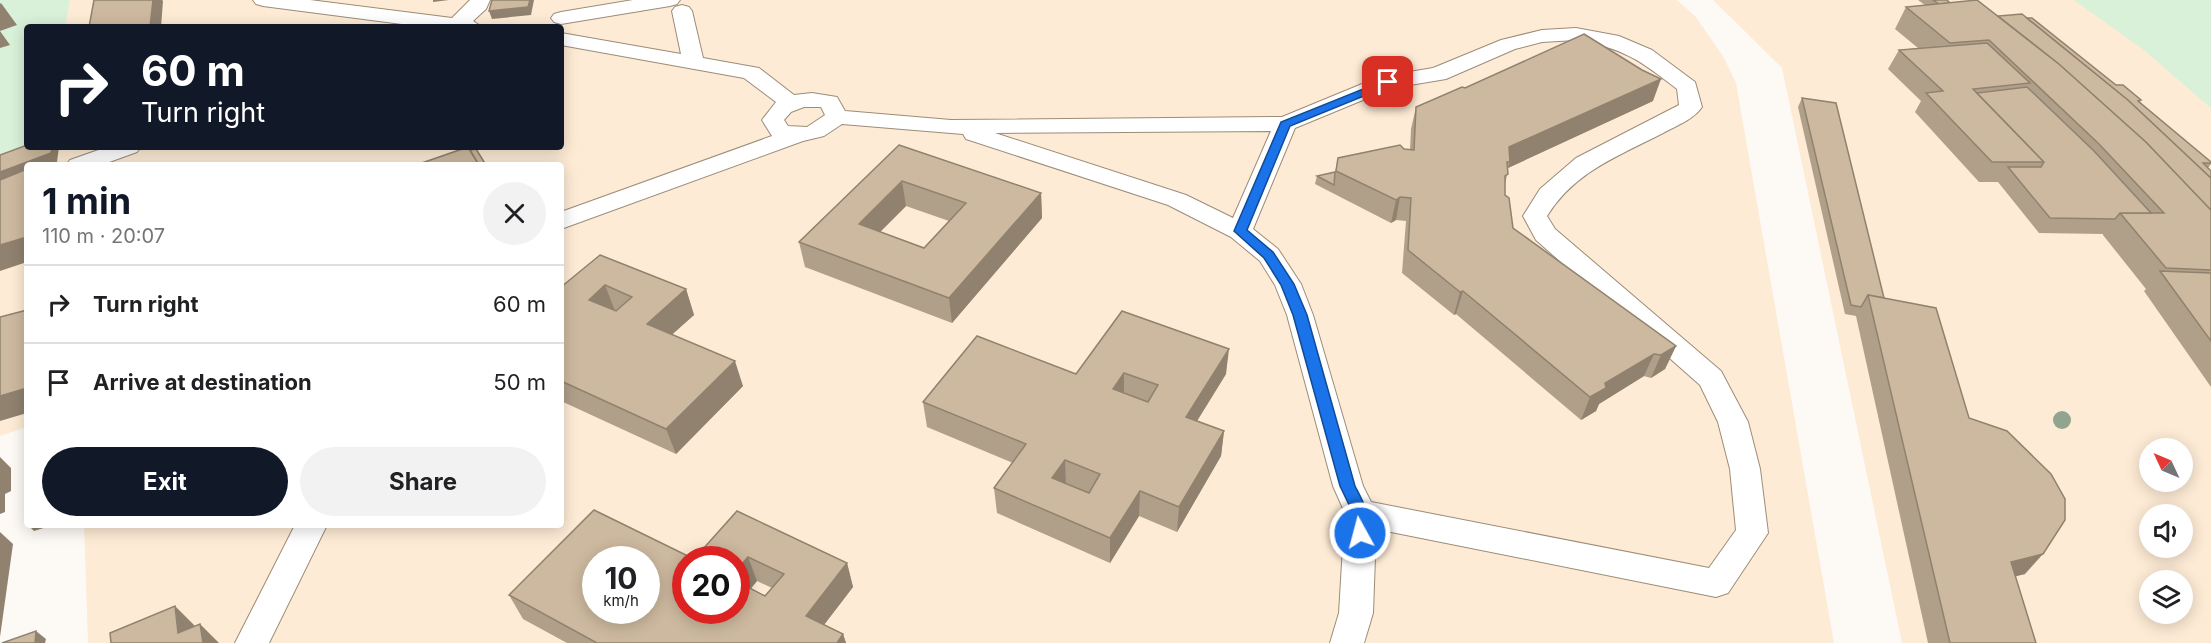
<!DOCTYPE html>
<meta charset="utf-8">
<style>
body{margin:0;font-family:Inter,sans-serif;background:#f2f2f2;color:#202124;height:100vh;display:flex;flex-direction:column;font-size:22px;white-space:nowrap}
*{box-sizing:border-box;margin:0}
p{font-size:20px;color:#757577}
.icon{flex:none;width:33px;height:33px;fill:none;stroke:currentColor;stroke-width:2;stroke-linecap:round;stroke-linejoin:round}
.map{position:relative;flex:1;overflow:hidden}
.details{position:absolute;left:24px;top:162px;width:540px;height:366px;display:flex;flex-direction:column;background:#fff;border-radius:6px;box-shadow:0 3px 15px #0003}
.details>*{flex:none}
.banner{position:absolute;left:24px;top:24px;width:540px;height:126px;border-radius:6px;box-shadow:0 3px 15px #0003;background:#111827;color:#fff;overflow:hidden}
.needle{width:39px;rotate:314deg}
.controls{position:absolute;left:2139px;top:438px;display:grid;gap:12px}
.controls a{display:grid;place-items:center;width:54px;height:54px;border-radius:50%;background:#fff;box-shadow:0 3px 15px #0003;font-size:30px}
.speed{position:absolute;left:582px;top:546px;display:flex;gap:12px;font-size:30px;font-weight:700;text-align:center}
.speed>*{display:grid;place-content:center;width:78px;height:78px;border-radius:50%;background:#fff;box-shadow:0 3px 15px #0003;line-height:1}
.speed small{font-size:15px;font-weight:400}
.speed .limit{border:9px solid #d22;background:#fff;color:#111}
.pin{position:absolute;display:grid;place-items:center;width:51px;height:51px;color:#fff;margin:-26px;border-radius:12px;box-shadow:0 3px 9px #0006}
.me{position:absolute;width:66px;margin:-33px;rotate:353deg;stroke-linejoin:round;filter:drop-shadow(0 0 4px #0008)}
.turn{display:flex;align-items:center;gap:21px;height:126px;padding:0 18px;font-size:27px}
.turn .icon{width:78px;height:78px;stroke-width:2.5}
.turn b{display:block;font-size:42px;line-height:51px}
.round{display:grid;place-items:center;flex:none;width:63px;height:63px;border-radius:32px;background:#f2f2f2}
.headline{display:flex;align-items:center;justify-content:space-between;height:102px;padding:0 18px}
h1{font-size:36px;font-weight:700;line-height:45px;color:#111827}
.action{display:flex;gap:12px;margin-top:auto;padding:12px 18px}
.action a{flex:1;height:69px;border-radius:36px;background:#111827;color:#fff;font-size:24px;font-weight:700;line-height:69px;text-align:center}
.action a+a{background:#f2f2f2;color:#202124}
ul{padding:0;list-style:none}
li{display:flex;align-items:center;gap:18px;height:78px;padding:0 18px;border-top:2px solid #e0e0e0}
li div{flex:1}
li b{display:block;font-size:22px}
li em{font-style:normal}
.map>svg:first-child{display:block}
.built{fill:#fdebd5;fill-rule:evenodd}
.green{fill:#d9f1d9}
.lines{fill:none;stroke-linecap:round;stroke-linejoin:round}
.service-casing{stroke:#9c8c78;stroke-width:2}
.service{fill:#fff;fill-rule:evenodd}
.tree{fill:#91a48f}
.wall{fill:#b09f89;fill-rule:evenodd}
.shaded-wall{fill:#90826f}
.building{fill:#cdb99f;stroke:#90826f;stroke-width:1.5;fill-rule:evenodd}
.route{fill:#1a73e8;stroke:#114b97;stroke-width:1.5}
</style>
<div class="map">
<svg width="2211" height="643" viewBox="0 0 2211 643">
<rect width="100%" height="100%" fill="#fdfaf6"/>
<g class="built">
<path d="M70,0H1677L1695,16L1723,56L1736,83L1834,643H88L84,525H561V165H49L57,162L59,147H561V27H64ZM596,560H646V610H596ZM686,560H736V610H686Z"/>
<path d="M1713,0H2211V643H1902L1782,68ZM2150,448H2182V482H2150ZM2150,514H2182V548H2150ZM2150,580H2182V614H2150Z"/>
<path d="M27,174V427L0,436V184Z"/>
</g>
<g class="green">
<path d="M0,0H70L65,27H27V147L0,166Z"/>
<path d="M2074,0H2211V108L2144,50Z"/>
</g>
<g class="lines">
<g class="service-casing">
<g id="service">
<path d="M253,0H310L452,18L470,0H490L486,9L473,21L482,27H425L263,6L256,4Z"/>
<path d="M633,0H680L677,4L670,6L561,24L554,22L551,18L554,14L561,12Z"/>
<path d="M682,5L689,7L692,11L703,58L759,68L794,95L812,93L837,97L845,111L951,120L1282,117L1379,77L1433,68L1501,40L1542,30L1576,28L1619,36L1652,50L1695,82L1702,107C1694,119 1676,126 1663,133C1619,156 1575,171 1547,216L1555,229L1721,371L1748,422L1760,469L1768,533L1728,593L1716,597L1376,529L1373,613L1364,643H1330L1339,613L1345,513L1333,486L1287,315L1275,285L1260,261L1231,237L1168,205L966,139L963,134L842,124L824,136L803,141L561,229V212L772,136L762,120L776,102L744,78L561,45V33L681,54L672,11L675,7ZM1576,40C1623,48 1640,60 1677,89L1679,105L1576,158L1540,189L1523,216L1536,240L1700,385L1718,422L1730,469L1736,530L1709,568L1371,502L1363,486L1313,315L1301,284L1278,249L1253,229L1295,128L1392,88L1446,79L1515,49L1542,42ZM804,107H821L825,115L807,127L788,126L784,120L791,112ZM1271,131L1233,218L1186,195L995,133Z"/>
<path d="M107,147H141L137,152L101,165H66L70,160Z"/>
<path d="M295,525H327L269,643H235Z"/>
</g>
</g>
<use href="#service" class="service"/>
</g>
<circle class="tree" cx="2062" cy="420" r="9"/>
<g class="wall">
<path d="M1918,0H1947L1950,3L1998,16L2141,100L2140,102L2211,162V164L2208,168L2211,171V387L2144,291L2146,289L2103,235V234L2039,233L1998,182H1979L1915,112L1921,101L1888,69L1899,50L1918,48L1895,29L1906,7L1925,5Z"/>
<path d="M1465,88L1653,101L1508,168V171L1505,184V195L1513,228L1676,346L1665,369L1651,378L1644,376L1599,404L1596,411L1581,420L1456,314L1454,315L1402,273L1406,221L1396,220L1391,223L1315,184L1317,176L1335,172L1338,158L1404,149L1410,150L1411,129L1416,107Z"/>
<path d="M1802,98L1884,298L1969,418L2025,574L2015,576L2036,643H1928L1856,316L1845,314L1798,107Z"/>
<path d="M899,145L1041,193L1042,218L952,323L805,267L799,242ZM906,206L949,221L924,248L880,232Z"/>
<path d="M600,255L686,289L694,315L672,334L743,386L676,454L561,401V287Z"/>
<path d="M1122,311L1226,374L1197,421L1224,431L1221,456L1177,532L1139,516L1110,563L997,513L994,488L1013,463L927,427L923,402L1076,374Z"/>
<path d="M737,511L847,563L853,587L824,625L843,634L846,643H567L523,619L509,595L694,559ZM757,581L772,588L765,596L751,588Z"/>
</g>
<g class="shaded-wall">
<path d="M153,0H162L163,1L161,27H150Z"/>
<path d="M433,0H449L433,2Z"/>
<path d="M530,0H534L531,15L492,19L489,11Z"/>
<path d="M1,3L17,25L0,31V4Z"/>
<path d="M0,31L10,45L0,48Z"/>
<path d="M1661,79L1653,101L1508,168L1510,162L1509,147Z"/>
<path d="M52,147H59L57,162L48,165H27V173L0,183V172Z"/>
<path d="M902,181L906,206L863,249L859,224Z"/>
<path d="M1041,193L1042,218L952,323L949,298Z"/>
<path d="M1400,197L1396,220L1391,223L1396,200Z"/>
<path d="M27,237V262L0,271V245Z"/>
<path d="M605,285L615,311L589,300Z"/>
<path d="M686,289L694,315L656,349L647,324Z"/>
<path d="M1463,291L1456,314L1454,315L1460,292Z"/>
<path d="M1676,346L1665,369L1651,378L1661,355Z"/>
<path d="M1229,349L1226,374L1184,442L1186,417Z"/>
<path d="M1654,354L1644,376L1599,404L1596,411L1581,420L1590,397L1605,383Z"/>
<path d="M735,361L743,386L676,454L666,429Z"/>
<path d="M1124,373V398L1113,389Z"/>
<path d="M27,388V413L0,421V396Z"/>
<path d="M1224,431L1221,456L1177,532L1179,507Z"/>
<path d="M0,457L11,468V491L5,494V512L0,514Z"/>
<path d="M1065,460L1066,485L1052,478Z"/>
<path d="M1140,491L1139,516L1110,563V538Z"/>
<path d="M28,525H53L34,531Z"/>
<path d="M0,532L13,544L0,637Z"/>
<path d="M2043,554L2025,574L1993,582L2011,562Z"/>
<path d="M748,557L757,581L740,602L736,593V571Z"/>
<path d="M847,563L853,587L813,639L806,616Z"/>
<path d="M175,606L194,625L196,643L178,633Z"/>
<path d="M200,624L219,643H203Z"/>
<path d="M36,631L46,639L45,643H35Z"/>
<path d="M843,634L846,643H837Z"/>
</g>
<g class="building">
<path d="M94,0H153L150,27H89Z"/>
<path d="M492,0H530L528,7L489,11Z"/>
<path d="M1933,0H1947L1950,3L1939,4Z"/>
<path d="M1977,0L2059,64L2146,142L2211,210V270L2166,268L2120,213H2164L2099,144L1989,40L1950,43L1906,7Z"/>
<path d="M2022,14L2128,100L2211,178V210L2146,142L2059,64L1998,16Z"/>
<path d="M2027,18H2032L2116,85H2123L2141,100L2138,101L2211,162V163H2203L2211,171V178L2128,100Z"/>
<path d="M1584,34L1642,70L1661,79L1509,147L1510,162H1507L1508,174L1505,176V195L1509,198L1513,228L1676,346L1661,355L1654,354L1605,383L1606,388L1590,397L1463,291L1460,292L1408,250L1411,198L1400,197L1396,200L1336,171L1338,158L1400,145L1404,149L1414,150L1416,107L1462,87L1465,88Z"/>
<path d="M1987,43L2030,83L1973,89L2044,162H1992L1926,93L1943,91L1899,50Z"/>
<path d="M2027,87L2094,151L2151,213H2120L2115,219L2050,218L2008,167H2041L2044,162L1977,93Z"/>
<path d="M1802,98L1836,103L1884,298L1868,295L1861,307L1851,305Z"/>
<path d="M27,145V147H52L51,153L0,172V155Z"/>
<path d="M899,145L1041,193L949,298L799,242ZM902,181L966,203L924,248L859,224Z"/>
<path d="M468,147L479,165H416Z"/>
<path d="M476,149L486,165H479L470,150Z"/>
<path d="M27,169V237L0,245V180Z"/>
<path d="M1335,172L1334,185L1317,176Z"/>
<path d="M600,255L686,289L647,324L735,361L666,429L561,381V287ZM605,285L632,297L616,311L589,300Z"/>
<path d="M2160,271L2211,273V341Z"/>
<path d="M1868,295L1936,308L1969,418L2007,431L2051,474L2065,499V520L2043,554L2011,562L2036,643H1950Z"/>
<path d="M27,310V388L0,396V317Z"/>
<path d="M1122,311L1229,349L1186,417L1224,431L1179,507L1140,491L1110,538L994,488L1026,444L923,402L977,336L1076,374ZM1124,373L1158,385L1148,402L1113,389ZM1065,460L1100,474L1089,493L1052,478Z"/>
<path d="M594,510L694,559L737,511L847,563L806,616L843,634L837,643H597L509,595ZM748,557L784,574L765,596L736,581V610H686V560H736V571ZM596,560H646V610H596Z"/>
<path d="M175,606L178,633L200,624L203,643H111L110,633Z"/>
<path d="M36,631L35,643H2Z"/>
</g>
<path class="route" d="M1388,79L1393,82L1391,85L1290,126L1247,230L1273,252L1294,284L1307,315L1355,486C1363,502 1374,519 1365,537H1354L1353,513L1340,486L1293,315L1281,285L1264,258L1234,231L1281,122Z"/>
</svg>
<div class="controls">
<a><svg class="needle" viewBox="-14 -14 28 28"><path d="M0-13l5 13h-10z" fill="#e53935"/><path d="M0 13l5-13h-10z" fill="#757577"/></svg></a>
<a><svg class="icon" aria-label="sound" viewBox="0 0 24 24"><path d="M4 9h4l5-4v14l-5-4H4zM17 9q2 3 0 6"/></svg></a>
<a><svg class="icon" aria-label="layers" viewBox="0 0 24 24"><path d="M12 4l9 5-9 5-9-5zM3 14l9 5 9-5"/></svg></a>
</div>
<div class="speed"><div>10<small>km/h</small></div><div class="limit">20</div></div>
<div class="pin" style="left:1388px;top:82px;background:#d93025"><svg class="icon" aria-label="arrive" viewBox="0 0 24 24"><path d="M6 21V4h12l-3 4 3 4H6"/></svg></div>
<svg class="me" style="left:1360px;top:533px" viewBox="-20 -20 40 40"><circle r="17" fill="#1a73e8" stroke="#fff" stroke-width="3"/><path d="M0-11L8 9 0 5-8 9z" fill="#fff"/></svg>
<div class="banner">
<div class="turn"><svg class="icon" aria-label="right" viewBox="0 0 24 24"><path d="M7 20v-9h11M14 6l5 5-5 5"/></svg><div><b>60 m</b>Turn right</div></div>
</div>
<section class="details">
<div class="headline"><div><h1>1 min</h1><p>110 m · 20:07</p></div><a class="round"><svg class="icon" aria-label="close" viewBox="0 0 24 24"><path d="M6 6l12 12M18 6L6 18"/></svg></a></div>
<ul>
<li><svg class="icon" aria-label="right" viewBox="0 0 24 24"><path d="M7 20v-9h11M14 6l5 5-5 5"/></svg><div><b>Turn right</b></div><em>60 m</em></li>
<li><svg class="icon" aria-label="arrive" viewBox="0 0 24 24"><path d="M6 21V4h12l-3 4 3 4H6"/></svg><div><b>Arrive at destination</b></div><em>50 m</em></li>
</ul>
<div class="action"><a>Exit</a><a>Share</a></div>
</section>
</div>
